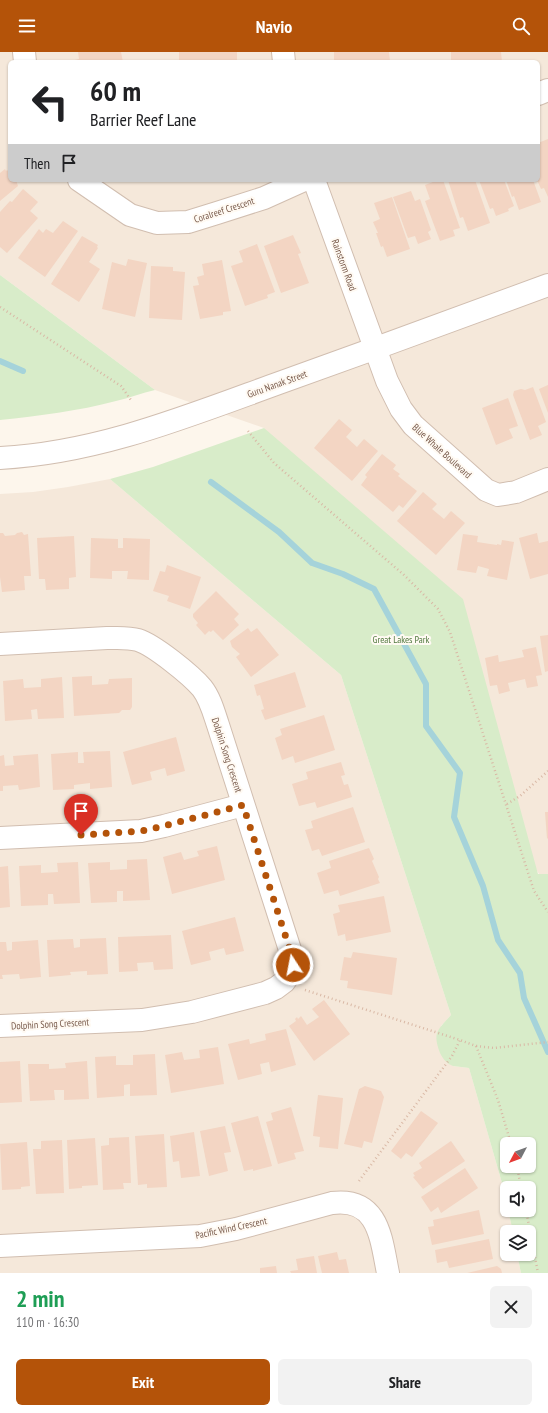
<!DOCTYPE html>
<meta charset="utf-8">
<style>
body{margin:0;font-family:"PT Sans Narrow",sans-serif;background:#f2f2f2;color:#202124;height:100vh;display:flex;flex-direction:column;font-size:15px;white-space:nowrap}
*{box-sizing:border-box;margin:0}
p{font-size:13px;color:#757577}
.icon{flex:none;width:22px;height:22px;fill:none;stroke:currentColor;stroke-width:2;stroke-linecap:round;stroke-linejoin:round}
.map{position:relative;height:1221px;overflow:hidden}
.drawer{display:flex;flex-direction:column;background:#fff;flex:1}
.drawer>*{flex:none}
.hud{position:absolute;left:8px;top:8px;width:532px;height:122px;border-radius:6px;box-shadow:0 1px 3px #0004;background:#fff;color:#202124;overflow:hidden}
.needle{width:26px;rotate:229deg}
.tools{position:absolute;left:500px;top:1085px;display:grid;gap:8px}
.tools a{display:grid;place-items:center;width:36px;height:36px;border-radius:6px;background:#fff;box-shadow:0 1px 3px #0004;font-size:20px}
.pin{position:absolute;display:grid;place-items:center;width:34px;height:34px;color:#fff;margin:-41px -17px;border-radius:50% 50% 50% 0;rotate:-45deg;box-shadow:0 0 4px #0007}
.pin .icon{rotate:45deg}
.me{position:absolute;width:44px;margin:-22px;rotate:349deg;stroke-linejoin:round;filter:drop-shadow(0 0 3px #0008)}
.turn{display:flex;align-items:center;gap:14px;height:84px;padding:0 16px;font-size:18px}
.turn .icon{width:52px;height:52px;stroke-width:2.5}
.turn b{display:block;font-size:28px;line-height:34px}
.then{display:flex;align-items:center;height:38px;padding:0 16px;background:#0003;gap:8px;font-size:15px}
.round{display:grid;place-items:center;flex:none;width:42px;height:42px;border-radius:6px;background:#f2f2f2}
.head{display:flex;align-items:center;justify-content:space-between;height:68px;padding:0 16px}
h1{font-size:24px;font-weight:700;line-height:30px;color:#1e9e55}
.primary-button{display:flex;gap:8px;margin-top:auto;padding:8px 16px}
.primary-button a{flex:1;height:46px;border-radius:6px;background:#b45309;color:#fff;font-size:16px;font-weight:700;line-height:46px;text-align:center}
.primary-button a+a{background:#f2f2f2;color:#202124}
header{display:flex;justify-content:space-between;align-items:center;height:52px;padding:0 16px;background:#b45309;color:#fff;font-size:18px;font-weight:700}
.map>svg:first-child{display:block}
.residential{fill:#f5e8da;fill-rule:evenodd}
.green{fill:#d8ecc9;fill-rule:evenodd}
.lines{fill:none;stroke-linecap:round;stroke-linejoin:round}
.stream{stroke:#a5d3da;stroke-width:6}
.building{fill:#f3d5c3}
.minor-casing{stroke:#d1beb0;stroke-width:24}
.path{stroke:#d9b8a5;stroke-width:2.5;stroke-dasharray:1 3;stroke-linecap:butt}
.minor{stroke:#fff;stroke-width:22}
.route{stroke:#b45309;stroke-width:7;stroke-dasharray:0 12.6}
.labels{text-anchor:middle;dominant-baseline:central;stroke-width:4;stroke-linejoin:round;paint-order:stroke}
.street-label{font-size:10px;fill:#7a5c4d;stroke:#fffaf3}
.park-label{font-size:10px;fill:#537a41;stroke:#fffaf3}
</style>
<header><svg class="icon" aria-label="menu" viewBox="0 0 24 24"><path d="M4 6h16M4 12h16M4 18h16"/></svg>Navio<svg class="icon" aria-label="search" viewBox="0 0 24 24"><circle cx="10" cy="10" r="6"/><path d="M15 15l6 6"/></svg></header>
<div class="map">
<svg width="548" height="1221" viewBox="0 0 548 1221">
<rect width="100%" height="100%" fill="#fdf6ec"/>
<g class="residential">
<path d="M0,0H548V822H539L264,376L155,338L0,223ZM10,10H538V128H10Z"/>
<path d="M110,427L341,623L451,963L441,974L453,1014L469,1016L504,1138L507,1158H508L513,1180H507V1202H517L521,1221H0V442L33,440L68,435Z"/>
</g>
<g class="green">
<path d="M0,223L155,338C142,341 129,346 116,349C78,359 39,364 0,368Z"/>
<path d="M264,376L463,547L538,822H548V1221H521L517,1202H529V1180H513L508,1158H529V1136H507V1153L504,1138L469,1016C464,1015 458,1015 453,1014C447,1012 443,1007 440,1001C432,980 438,978 451,963L341,623L110,427L153,415ZM507,1092H529V1114H507Z"/>
</g>
<g class="lines">
<g class="stream">
<path d="M0,309L23,319"/>
<path d="M211,430L279,480L312,511L343,522L374,537L426,632V674L460,721L454,765L483,834L498,888L520,921L524,946L548,1000"/>
</g>
</g>
<g class="building">
<path d="M78,0H121L123,10H66L79,7Z"/>
<rect x="179" y="0" width="58" height="10"/>
<path d="M334,0H389L390,9L334,10Z"/>
<path d="M451,0H501L502,10H451Z"/>
<path d="M548,87V145L544,136L541,137L537,128L538,91Z"/>
<path d="M5,117L6,119L7,118L10,121V128H16L18,134L0,149V121Z"/>
<path d="M438,128H443L460,176L453,178L455,184L440,189L425,149L430,147L425,133Z"/>
<path d="M448,128H467L468,130L475,128L490,171L468,179L463,165L460,166Z"/>
<path d="M479,128H504L514,154L508,157L509,159L496,164L493,156L490,157Z"/>
<path d="M506,128H533L541,150L519,158L514,144L512,145Z"/>
<path d="M23,137L38,150L30,159L38,166L7,201L0,195V160L10,149L12,150Z"/>
<path d="M411,139L415,149L420,147L431,178L428,180L431,187L418,192L415,184L408,186L393,145Z"/>
<path d="M392,145L410,197L387,205L383,194L381,195L376,181H378L373,170L380,167L374,151Z"/>
<path d="M63,169L78,179L45,225L18,206L39,177L43,181L46,177L53,181Z"/>
<path d="M293,183L301,201L298,202L309,231L281,241L264,194Z"/>
<path d="M82,184L98,193L97,195L98,196L89,210L100,217L79,250L51,232Z"/>
<path d="M257,192L275,240L267,243L268,246L245,254L231,214L243,210L239,199Z"/>
<path d="M128,207L147,211L135,265L102,257L112,210L126,214Z"/>
<path d="M222,208L231,259L223,260V263L200,267L193,234L199,233L197,225L204,223L202,212Z"/>
<path d="M151,214L173,215V219L185,220L182,268L149,266Z"/>
<path d="M548,333V361L539,337Z"/>
<path d="M533,335L546,370L538,374L542,383L530,388L513,343L514,339L521,337L525,338Z"/>
<path d="M508,346L518,374L509,377L513,386L496,393L482,356Z"/>
<path d="M339,367L352,378L346,385L357,395L364,387L378,399L352,429L314,396Z"/>
<path d="M382,402L396,413L393,417L400,422L398,424L417,439L403,456L399,453L393,460L361,433L367,425L365,423Z"/>
<path d="M423,440L437,452L432,457L444,467L451,459L465,471L436,503L397,469Z"/>
<path d="M22,480L24,483L28,482L31,524H24L25,538L2,540L0,525V481H3L5,484L15,483L17,481Z"/>
<path d="M537,481L539,491L548,489V522L530,527L519,486Z"/>
<path d="M463,482L478,484L477,490L497,493V492L501,493L502,488L514,490L507,528L487,524L489,517L478,514L476,521L457,518Z"/>
<path d="M74,484L76,525L69,526V537L46,538L45,527H39L37,486Z"/>
<path d="M91,486L118,487V496H123V486L150,487L149,528L127,527L128,519H112V527L90,526Z"/>
<path d="M167,513L201,525L190,557L167,549L169,544L153,539L160,519L165,520Z"/>
<path d="M216,539L239,562L234,567L239,573L223,588L213,578L211,580L209,579L205,583L196,573L198,571L193,565V562Z"/>
<path d="M248,576L251,580L257,576L279,603L251,625L236,605L240,602L232,595L230,589Z"/>
<path d="M548,583V619L545,620L540,584Z"/>
<path d="M536,595L542,623L536,624L538,634L527,636L525,627L508,631L510,639L499,642L497,633L490,634L485,606L498,603L499,610L524,605L522,598Z"/>
<path d="M295,620L306,655L265,668L261,658L264,657L260,643L257,644L254,633Z"/>
<path d="M92,624V633L108,632L109,627L132,626V655L130,658H122L119,661L74,664L72,625Z"/>
<path d="M62,625L64,666L38,667L37,657L31,658L32,667L5,669L3,629L23,627L24,636L41,635V627Z"/>
<path d="M324,663L335,698L295,711L293,704L282,708L275,686L282,683L280,677Z"/>
<path d="M176,685L185,719L167,724L165,716L150,720L152,728L132,733L123,700Z"/>
<path d="M110,699L112,735L90,737V731L74,733V737L53,738L51,702L78,700V711H84L83,700Z"/>
<path d="M38,702L40,735L19,738L18,733L3,734V739H0V704L4,703L5,714L14,713L13,704Z"/>
<path d="M341,710L345,723L341,724L344,733L348,732L352,745L317,756L315,750L299,754L292,732L308,727L306,720Z"/>
<path d="M353,755L365,790L322,804L319,797L312,799L305,778L313,776L311,769Z"/>
<path d="M545,760H548V786L547,787Z"/>
<path d="M217,794L225,828L172,842L163,805L181,800L184,808L199,804L197,799Z"/>
<path d="M369,796L374,807L372,809L379,825L378,827L380,831L340,844L338,838L324,842L317,821L331,816L329,809Z"/>
<path d="M147,807L150,848L123,849V839H117V850L91,851L88,811L110,810V818L127,817V808Z"/>
<path d="M78,810L80,851L54,852L53,842H48V853L21,854L19,814L41,813V821L58,820L57,811Z"/>
<path d="M8,814L10,855L0,856V815Z"/>
<path d="M384,844L391,880L346,889L345,882L338,884L333,862L340,860L338,853Z"/>
<path d="M235,865L244,899L226,903L224,896L209,900L211,908L191,913L182,879Z"/>
<path d="M171,883L173,917L154,918L153,910L137,911L138,919L119,920L118,885Z"/>
<path d="M106,886L108,922L87,923V919L70,920L71,923L49,925L47,888L73,887L74,896L80,895V887Z"/>
<path d="M38,888L41,925L20,927L19,922L2,923L3,927H0V890H6L7,899L12,898V890Z"/>
<path d="M353,900L397,906L392,943L347,936L348,929L340,928L344,905L351,906Z"/>
<path d="M324,948L350,982L314,1009L289,974L296,969L295,967L297,965L298,967L301,964L307,973L319,965L312,957Z"/>
<path d="M286,977L296,1013L271,1020L269,1010L260,1012L262,1022L238,1028L228,992L249,987L250,992L266,988L265,982Z"/>
<path d="M218,995L224,1032L171,1041L165,1003L182,1000L184,1008L200,1006L199,998Z"/>
<path d="M155,1002L157,1043L130,1044V1032L124,1033V1044L97,1046L95,1005L116,1004V1013H133V1003Z"/>
<path d="M20,1009L22,1050L0,1051V1010Z"/>
<path d="M87,1009L89,1047L64,1048V1038H54L55,1048L30,1049L28,1012H49V1017L66,1016L65,1011Z"/>
<path d="M365,1034L381,1039L384,1045L372,1091L364,1089L362,1096L344,1092L359,1037Z"/>
<path d="M318,1043L343,1046L338,1097L319,1095L320,1085L313,1084Z"/>
<path d="M291,1055L304,1099L294,1101L296,1107L278,1112L266,1070L273,1068L271,1061Z"/>
<path d="M421,1059L438,1071L412,1105L406,1101L401,1107L391,1099Z"/>
<path d="M258,1064L272,1114L253,1119V1117L244,1119L231,1071Z"/>
<path d="M225,1074L231,1100L224,1101L228,1119L209,1124L200,1079Z"/>
<path d="M194,1080L200,1124L181,1126L179,1109L173,1110L170,1084Z"/>
<path d="M164,1082L167,1135L147,1136V1132L138,1133L135,1084Z"/>
<path d="M129,1085L131,1131H123L124,1137L103,1138L101,1094L109,1093V1086Z"/>
<path d="M95,1086L98,1133L82,1134V1136L69,1137L67,1088Z"/>
<path d="M62,1088L64,1141L36,1142L33,1097H41V1089Z"/>
<path d="M451,1089L465,1109L423,1137L413,1125L415,1124L413,1121L422,1116L419,1111Z"/>
<path d="M27,1090L30,1134L21,1135V1137L2,1138L0,1092Z"/>
<path d="M465,1116L478,1136L441,1161L438,1155L431,1160L421,1145Z"/>
<path d="M479,1158L484,1182L432,1193L428,1175L434,1174L433,1168Z"/>
<path d="M489,1187L493,1207L449,1216L447,1209L437,1211L435,1198Z"/>
<path d="M337,1200L339,1208L346,1207L349,1221H322L318,1204Z"/>
<path d="M314,1204L317,1221H291L290,1219L298,1218L296,1207Z"/>
<path d="M276,1214L277,1221H260V1216Z"/>
<path d="M497,1214L501,1217L502,1221H467Z"/>
</g>
<g class="lines">
<g class="minor-casing">
<g id="minor">
<path d="M24,0L25,10"/>
<path d="M283,0L284,10"/>
<path d="M538,42L548,38"/>
<path d="M79,128L130,163L157,171L188,170L217,161L264,146L304,128"/>
<path d="M314,128L387,329L401,357L413,373L486,438L498,443L516,440L548,427"/>
<path d="M0,406C98,401 188,364 279,331C369,299 458,266 548,233"/>
<path d="M0,592L107,586C117,586 128,585 138,588C154,593 191,623 202,636C210,646 214,661 218,673L291,901L293,913L289,923L284,930L276,936L265,941L192,960L142,968L0,974"/>
<path d="M0,786L141,779L164,774L243,753"/>
<path d="M0,1194L200,1184L236,1177L332,1151C379,1145 381,1187 388,1221"/>
</g>
</g>
<g class="path">
<path d="M0,255L121,334L131,348"/>
<path d="M248,379L274,411L404,523L438,557L450,580L534,839L548,860"/>
<path d="M507,752L520,744L548,719"/>
<path d="M305,938L460,988L476,994L494,996L548,990"/>
<path d="M476,994L498,1048L511,1092"/>
<path d="M517,1114L521,1136"/>
<path d="M359,1129L452,1004L460,988"/>
<path d="M526,1158L538,1221"/>
</g>
<use href="#minor" class="minor"/>
</g>
<g class="lines">
<path class="route" d="M81,783L141,779L164,774L243,753L291,901L293,913"/>
</g>
<g class="labels">
<g class="street-label">
<text transform="translate(224 158) rotate(-18)">Coralreef Crescent</text>
<text transform="translate(344 213) rotate(70)">Rainstorm Road</text>
<text transform="translate(277 332) rotate(-20)">Guru Nanak Street</text>
<text transform="translate(442 399) rotate(42)">Blue Whale Boulevard</text>
<text transform="translate(227 703) rotate(72)">Dolphin Song Crescent</text>
<text transform="translate(50 972) rotate(-3)">Dolphin Song Crescent</text>
<text transform="translate(231 1176) rotate(-12)">Pacific Wind Crescent</text>
</g>
<g class="park-label">
<text x="401" y="587">Great Lakes Park</text>
</g>
</g>
</svg>
<div class="tools">
<a><svg class="needle" viewBox="-14 -14 28 28"><path d="M0-13l5 13h-10z" fill="#e53935"/><path d="M0 13l5-13h-10z" fill="#757577"/></svg></a>
<a><svg class="icon" aria-label="sound" viewBox="0 0 24 24"><path d="M4 9h4l5-4v14l-5-4H4zM17 9q2 3 0 6"/></svg></a>
<a><svg class="icon" aria-label="layers" viewBox="0 0 24 24"><path d="M12 4l9 5-9 5-9-5zM3 14l9 5 9-5"/></svg></a>
</div>
<div class="pin" style="left:81px;top:783px;background:#d93025"><svg class="icon" aria-label="arrive" viewBox="0 0 24 24"><path d="M6 21V4h12l-3 4 3 4H6"/></svg></div>
<svg class="me" style="left:293px;top:913px" viewBox="-20 -20 40 40"><circle r="17" fill="#b45309" stroke="#fff" stroke-width="3"/><path d="M0-11L8 9 0 5-8 9z" fill="#fff"/></svg>
<div class="hud">
<div class="turn"><svg class="icon" aria-label="left" viewBox="0 0 24 24"><path d="M17 20v-9H6M10 6l-5 5 5 5"/></svg><div><b>60 m</b>Barrier Reef Lane</div></div>
<div class="then">Then<svg class="icon" aria-label="arrive" viewBox="0 0 24 24"><path d="M6 21V4h12l-3 4 3 4H6"/></svg></div>
</div>
</div>
<section class="drawer">
<div class="head"><div><h1>2 min</h1><p>110 m · 16:30</p></div><a class="round"><svg class="icon" aria-label="close" viewBox="0 0 24 24"><path d="M6 6l12 12M18 6L6 18"/></svg></a></div>
<div class="primary-button"><a>Exit</a><a>Share</a></div>
</section>
